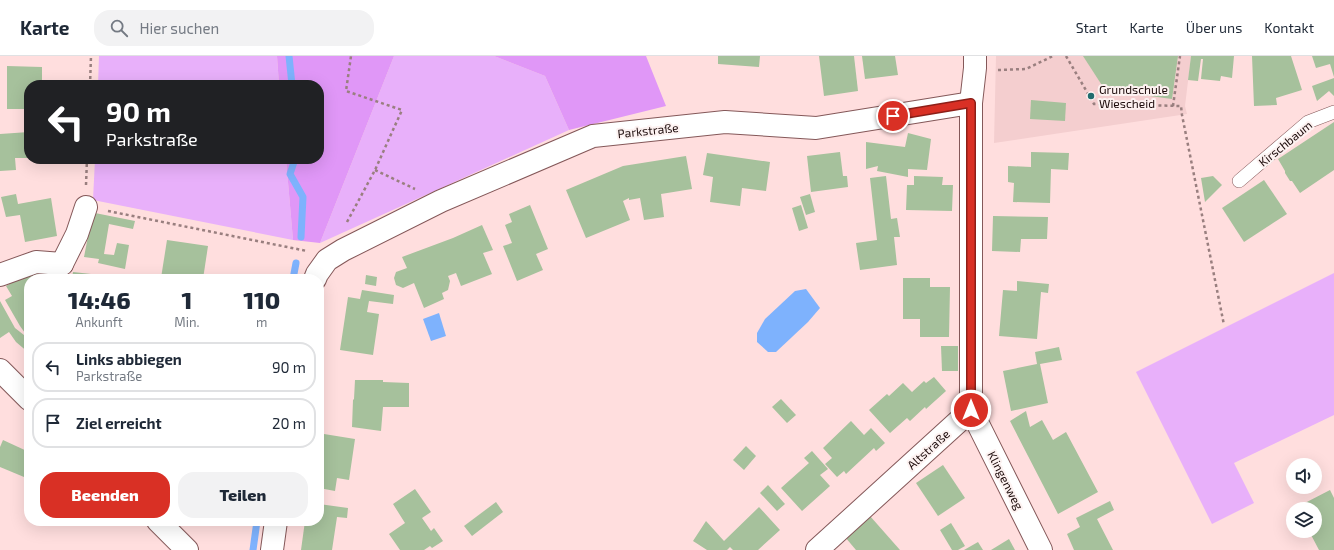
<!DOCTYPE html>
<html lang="de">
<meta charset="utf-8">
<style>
body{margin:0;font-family:"Exo 2",sans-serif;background:#f2f2f3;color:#1f2937;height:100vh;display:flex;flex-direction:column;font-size:15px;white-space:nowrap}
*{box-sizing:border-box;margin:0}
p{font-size:13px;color:#747a83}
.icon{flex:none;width:22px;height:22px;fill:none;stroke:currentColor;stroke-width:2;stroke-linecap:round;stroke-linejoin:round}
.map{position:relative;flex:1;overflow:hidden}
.sheet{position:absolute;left:24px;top:218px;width:300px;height:252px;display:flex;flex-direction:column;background:#fff;border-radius:16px;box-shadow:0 4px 16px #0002}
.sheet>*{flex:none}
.hud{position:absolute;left:24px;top:24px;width:300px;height:84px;border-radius:16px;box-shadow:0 4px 16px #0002;background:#202124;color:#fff;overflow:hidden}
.tools{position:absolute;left:1286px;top:402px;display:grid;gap:8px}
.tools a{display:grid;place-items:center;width:36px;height:36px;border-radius:50%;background:#fff;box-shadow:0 4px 16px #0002;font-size:20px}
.pin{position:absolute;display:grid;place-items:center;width:34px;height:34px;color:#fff;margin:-17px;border:2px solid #fff;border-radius:50%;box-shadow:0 1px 4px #0007}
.me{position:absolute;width:44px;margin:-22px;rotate:0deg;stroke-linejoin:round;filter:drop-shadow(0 0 3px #0008)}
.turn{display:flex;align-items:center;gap:14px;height:84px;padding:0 16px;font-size:18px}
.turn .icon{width:52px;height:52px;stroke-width:2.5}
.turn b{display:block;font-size:28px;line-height:34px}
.eta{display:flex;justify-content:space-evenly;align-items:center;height:68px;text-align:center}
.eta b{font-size:24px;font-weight:800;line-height:28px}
.cta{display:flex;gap:8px;margin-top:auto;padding:8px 16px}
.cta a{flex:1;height:46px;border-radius:16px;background:#d93025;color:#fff;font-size:16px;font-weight:800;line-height:46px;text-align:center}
.cta a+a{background:#f2f2f3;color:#1f2937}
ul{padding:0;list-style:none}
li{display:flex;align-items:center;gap:12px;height:50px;margin:0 8px 6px;padding:0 8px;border:2px solid #e0e1e3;border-radius:16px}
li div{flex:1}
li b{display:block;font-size:15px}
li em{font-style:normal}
header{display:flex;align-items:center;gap:24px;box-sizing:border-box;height:56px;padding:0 20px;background:#fff;border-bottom:1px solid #e0e1e3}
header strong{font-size:19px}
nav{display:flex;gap:22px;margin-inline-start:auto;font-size:14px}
.search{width:280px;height:36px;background:#f2f2f3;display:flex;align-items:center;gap:10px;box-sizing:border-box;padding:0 14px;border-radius:16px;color:#747a83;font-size:15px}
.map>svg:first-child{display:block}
.built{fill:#f4cecf}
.green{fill:#e8b0fa}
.forest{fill:#e097f7}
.water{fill:#7eb2fd}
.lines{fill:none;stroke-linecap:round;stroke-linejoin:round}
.stream{stroke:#7eb2fd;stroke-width:7}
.building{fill:#a6c19c}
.lane-casing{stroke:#845859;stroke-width:14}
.street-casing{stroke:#845859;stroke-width:24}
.secondary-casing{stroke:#845859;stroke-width:24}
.path{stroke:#997f7f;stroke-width:2.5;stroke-dasharray:3 3;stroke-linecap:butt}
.lane{stroke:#fff;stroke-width:13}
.street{stroke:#fff;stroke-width:22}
.secondary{stroke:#fff;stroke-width:22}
.route-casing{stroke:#8d1f18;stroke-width:10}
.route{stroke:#d93025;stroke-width:7}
.poi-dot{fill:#206c6e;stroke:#fdf2f1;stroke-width:1.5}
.labels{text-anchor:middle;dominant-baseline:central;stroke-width:4;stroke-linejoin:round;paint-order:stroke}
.poi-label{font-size:12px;fill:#1c0b0b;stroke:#fdf2f1;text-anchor:start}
.street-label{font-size:12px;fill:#1c0b0b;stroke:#fdf2f1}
</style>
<header>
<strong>Karte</strong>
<div class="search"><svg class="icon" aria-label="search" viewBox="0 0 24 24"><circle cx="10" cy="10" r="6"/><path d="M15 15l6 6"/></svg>Hier suchen</div>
<nav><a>Start</a><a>Karte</a><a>Über uns</a><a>Kontakt</a></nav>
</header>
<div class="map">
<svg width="1334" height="494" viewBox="0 0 1334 494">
<rect width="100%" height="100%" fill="#ffdede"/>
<path class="built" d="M996,0H1191L1185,50L1187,58L994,87Z"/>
<g class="green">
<path d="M99,0H277L279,29H98Z"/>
<path d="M394,0H494L545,20L569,74L320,187Z"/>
<path d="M95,103H286L293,184L93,144Z"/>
<path d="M1334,217V359L1234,407L1254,447L1212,468L1136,316Z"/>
</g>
<g class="forest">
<path d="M277,0H394L320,187L293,184L286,103H319V29H279Z"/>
<path d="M494,0H646L666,50L569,74L545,20Z"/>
</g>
<g class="water">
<path d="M806,233L820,252L808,266L776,296H768L757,286V277L765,263L795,235Z"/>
<path d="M439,257L446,280L431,285L423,263Z"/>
</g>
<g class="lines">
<g class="stream">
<path d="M289,0L292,29"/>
<path d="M295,103L290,118L303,141L301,181"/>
<path d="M293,223L296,207"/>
<path d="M253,494L257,465"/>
</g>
</g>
<g class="building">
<path d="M718,0H760L759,11L718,8Z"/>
<path d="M819,0H854L858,35L824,40Z"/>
<path d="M862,0H895L898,19L865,23Z"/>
<path d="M1083,0H1178L1172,43L1105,34Z"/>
<path d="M1191,0H1234L1232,22L1221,20L1220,25L1201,23L1203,3H1201L1198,25L1188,24Z"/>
<path d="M1252,0H1291L1302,34L1276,42L1277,49L1254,50Z"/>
<path d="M1312,0H1334V21L1330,8L1316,12Z"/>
<path d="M7,10L42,11V29H29V53H7Z"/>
<path d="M1334,22V40L1329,35L1317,45L1312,30Z"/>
<path d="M1031,44L1066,47L1065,65L1030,63Z"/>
<path d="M1334,66V114L1300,137L1292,125H1290L1285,117V115L1278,103Z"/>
<path d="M29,76V102H15L16,114L0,115V78Z"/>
<path d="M908,77L931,83L927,114L908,113V121L877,115L878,110L866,113V86L905,91Z"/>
<path d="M840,96L843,120H847L848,131L811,136L807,100Z"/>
<path d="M1031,96L1069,97L1068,114L1051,113L1050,147L1013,146L1014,127L1008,126V110L1031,111Z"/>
<path d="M707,97L770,106L766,135L742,132L740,150L710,146L713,121L703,119Z"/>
<path d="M686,100L692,133L661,138L664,161L644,164L640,142L629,144V142L623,145L630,164L586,182L566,134L623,110Z"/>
<path d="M886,120L891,163L897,162L900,181H894L897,209L860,214L856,187L877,184L870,122Z"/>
<path d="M914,120L943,121L942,129H953L952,155L906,154L907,129H914Z"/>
<path d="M1213,120L1222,129L1205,146L1201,122Z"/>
<path d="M1264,124L1287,158L1244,186L1222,152Z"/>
<path d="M16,138L18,148L51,142L57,180L25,186L20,159L6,161L1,141Z"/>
<path d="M810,138L815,156L806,159L800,141Z"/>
<path d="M530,149L548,193L536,198L543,214L517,225L503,190L512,187L505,169L512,166L509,158Z"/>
<path d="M801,149L808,172L799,175L792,152Z"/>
<path d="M95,157L135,165L133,173L109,168L104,198L114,199L117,187L129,189L125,213L98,207L99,203L84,201L91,165H93Z"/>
<path d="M993,160L1048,161L1047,183H1021L1020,196L992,195Z"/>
<path d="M482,169L493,194L483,197L492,218L461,230L456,217L448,220L450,225L448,234L442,237L444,243L424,252L414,227L403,232L396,229L394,222L396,216L407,212L402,201L453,182Z"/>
<path d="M167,184L208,190L203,223H171L161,222Z"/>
<path d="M35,213L41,223H29V251L27,253L29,256V265L27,266L29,269V274L25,277L20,270L5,244L12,240L6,230Z"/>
<path d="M73,216L100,219V223H72Z"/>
<path d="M366,219L377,221L376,230L365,228Z"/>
<path d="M903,222H930V231H950L949,281H920V263H903Z"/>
<path d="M1017,225L1049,228L1048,237L1041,236L1037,283L999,280L1003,234L1017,235Z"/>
<path d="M362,234L394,239L393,248L369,245L367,256L379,258L373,299L340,294L348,241L360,243Z"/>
<path d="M0,245L15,272L29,283V297L16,286L9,276L0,282Z"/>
<path d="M941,290H958V315H942Z"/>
<path d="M1059,291L1062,304L1040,308L1048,347L1011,355L1003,315L1037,308L1035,296Z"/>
<path d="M934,321L946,335L926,353L925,351L910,365L907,362L890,377L869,354L887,338L889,340L903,327L912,336L924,325L926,327Z"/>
<path d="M355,324H383V326L409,327V351H383L381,375L352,371L353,344L354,343Z"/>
<path d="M781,343L796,359L787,367L772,351Z"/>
<path d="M1026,355L1030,371L1042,364L1053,384L1066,376L1098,436L1058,458L1010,365Z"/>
<path d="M851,365L864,379L871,372L885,387L876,395L874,392L846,418L844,415L837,421L825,408L832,402L823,392Z"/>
<path d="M324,378L355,383L349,424L337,422L335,435L319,432V415Z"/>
<path d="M3,384L29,396V409L24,421L0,411V391Z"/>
<path d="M746,390L756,400L744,414L733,404Z"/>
<path d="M812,395L828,413L820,419L830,430L802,455L781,432L809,407L804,402Z"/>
<path d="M943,409L965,442L938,460L916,427Z"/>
<path d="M768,429L785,448L777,455L760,437Z"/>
<path d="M415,433L431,456L422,462L431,475L434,472L443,485L432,492L430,490L424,494H400L389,478L405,467L393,448Z"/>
<path d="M1330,434L1334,442V494H1319L1309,475H1315V453H1298L1301,449Z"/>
<path d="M1110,445L1114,454L1097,463L1113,494H1074L1067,478L1080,471L1076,462Z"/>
<path d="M496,446L503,456L472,480L464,470Z"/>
<path d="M319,448L348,452L347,462L337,461L332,494H301L305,465H319Z"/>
<path d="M759,451L780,474L758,494H733L730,491L727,494H707L693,485L706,465L724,485Z"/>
<path d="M870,460L900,494H856L845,481Z"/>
<path d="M951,467L965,490L958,494H952L940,474Z"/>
<path d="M1009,483L1015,494H991Z"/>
<path d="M978,486L983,494H964Z"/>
</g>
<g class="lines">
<g class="lane-casing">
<path id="lane" d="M1239,125L1308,66L1334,56"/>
</g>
<g class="street-casing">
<g id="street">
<path d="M975,0V12L971,47V354L1041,494"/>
<path d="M62,208L77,178L86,151"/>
<path d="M0,219L36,206L62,208"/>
<path d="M315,223L317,218L327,204L343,194L441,145L593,80L725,66L816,72L971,47"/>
<path d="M272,494L276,465"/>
<path d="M817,494L971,354"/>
</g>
</g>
<g class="secondary-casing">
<g id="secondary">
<path d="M0,314L29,343"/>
<path d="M158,465L187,494"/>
</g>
</g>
<g class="path">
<path d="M1066,0L1094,48L1181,50L1182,59L1224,269"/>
<path d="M998,14L1026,13L1053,0"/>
<path d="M90,29L91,0"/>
<path d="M1173,50L1180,0"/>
<path d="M375,114L415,133"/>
<path d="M86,129L87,103"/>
<path d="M108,155L307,195"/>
<path d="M347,166L375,114L402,54L346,35L351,0"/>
</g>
<use href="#lane" class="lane"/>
<use href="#street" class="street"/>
<use href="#secondary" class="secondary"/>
</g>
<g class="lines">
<g class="route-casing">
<path id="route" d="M893,60L971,47V354"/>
</g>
<use href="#route" class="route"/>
</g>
<circle class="poi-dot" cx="1091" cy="40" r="4"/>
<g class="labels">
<g class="poi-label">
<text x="1099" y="33">Grundschule<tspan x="1099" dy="14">Wiescheid</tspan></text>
</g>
<g class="street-label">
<text transform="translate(648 74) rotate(-6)">Parkstraße</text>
<text transform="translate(1285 87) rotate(-39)">Kirschbaum</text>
<text transform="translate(928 393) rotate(-42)">Altstraße</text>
<text transform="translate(1006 424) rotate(63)">Klingenweg</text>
</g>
</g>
</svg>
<div class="tools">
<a><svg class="icon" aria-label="sound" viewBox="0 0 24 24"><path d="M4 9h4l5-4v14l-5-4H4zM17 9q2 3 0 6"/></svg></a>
<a><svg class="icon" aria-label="layers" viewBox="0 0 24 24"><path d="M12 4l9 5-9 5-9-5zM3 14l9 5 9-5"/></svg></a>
</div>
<div class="pin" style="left:893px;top:60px;background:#d93025"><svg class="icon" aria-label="arrive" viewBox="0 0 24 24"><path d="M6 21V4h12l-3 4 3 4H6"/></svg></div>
<svg class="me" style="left:971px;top:354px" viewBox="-20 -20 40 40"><circle r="17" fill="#d93025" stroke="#fff" stroke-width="3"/><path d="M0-11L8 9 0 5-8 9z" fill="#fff"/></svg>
<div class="hud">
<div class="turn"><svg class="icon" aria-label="left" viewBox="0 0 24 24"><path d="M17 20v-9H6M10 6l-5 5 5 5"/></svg><div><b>90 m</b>Parkstraße</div></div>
</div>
<section class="sheet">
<div class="eta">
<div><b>14:46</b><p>Ankunft</p></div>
<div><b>1</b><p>Min.</p></div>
<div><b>110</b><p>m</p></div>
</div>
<ul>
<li><svg class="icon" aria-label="left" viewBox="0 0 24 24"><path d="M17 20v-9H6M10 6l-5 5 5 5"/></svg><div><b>Links abbiegen</b><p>Parkstraße</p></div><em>90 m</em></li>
<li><svg class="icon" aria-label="arrive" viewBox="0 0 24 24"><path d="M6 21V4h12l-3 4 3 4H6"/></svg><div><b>Ziel erreicht</b></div><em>20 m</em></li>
</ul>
<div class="cta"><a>Beenden</a><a>Teilen</a></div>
</section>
</div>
